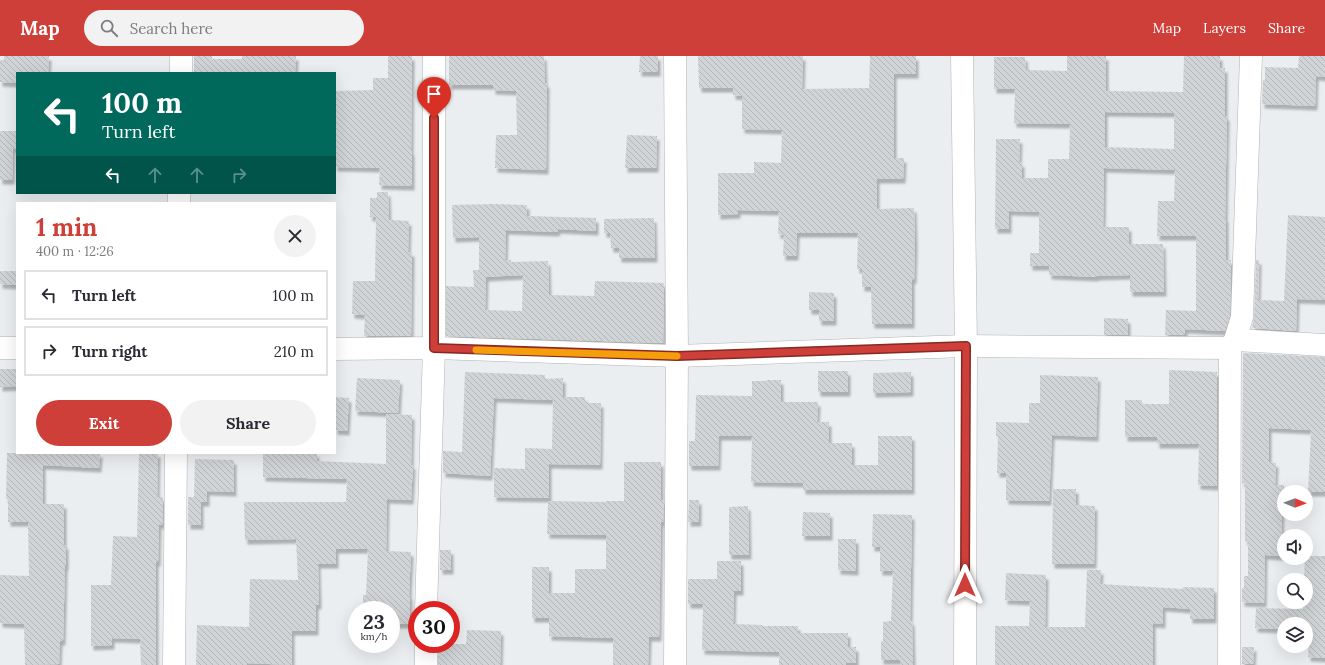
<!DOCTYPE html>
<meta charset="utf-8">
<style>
body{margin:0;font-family:Lora,serif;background:#f2f2f3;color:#2b2b33;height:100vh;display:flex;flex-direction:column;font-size:15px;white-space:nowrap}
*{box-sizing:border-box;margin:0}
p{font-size:13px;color:#7c7c81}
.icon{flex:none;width:22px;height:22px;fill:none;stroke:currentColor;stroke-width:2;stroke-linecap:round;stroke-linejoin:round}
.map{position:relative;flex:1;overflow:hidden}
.drawer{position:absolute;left:16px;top:146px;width:320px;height:252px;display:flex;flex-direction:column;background:#fff;border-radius:0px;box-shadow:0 4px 16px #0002}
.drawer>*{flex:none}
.banner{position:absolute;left:16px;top:16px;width:320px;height:122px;border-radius:0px;box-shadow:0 4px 16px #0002;background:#00695c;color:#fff;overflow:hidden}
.needle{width:26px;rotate:91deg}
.controls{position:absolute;left:1277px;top:429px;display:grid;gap:8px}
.controls a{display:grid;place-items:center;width:36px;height:36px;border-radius:50%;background:#fff;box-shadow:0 4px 16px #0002;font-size:20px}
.speed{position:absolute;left:348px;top:545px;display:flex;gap:8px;font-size:20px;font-weight:700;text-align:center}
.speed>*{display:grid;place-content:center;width:52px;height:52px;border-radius:50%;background:#fff;box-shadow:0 4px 16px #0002;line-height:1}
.speed small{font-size:10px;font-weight:400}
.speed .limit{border:6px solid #d22;background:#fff;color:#111}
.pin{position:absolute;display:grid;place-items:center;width:34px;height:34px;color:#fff;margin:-41px -17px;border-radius:50% 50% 50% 0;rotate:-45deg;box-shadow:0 0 4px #0007}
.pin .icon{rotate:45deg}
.me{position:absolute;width:44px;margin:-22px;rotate:0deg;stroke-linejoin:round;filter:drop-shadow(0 0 3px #0008)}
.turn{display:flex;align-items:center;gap:14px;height:84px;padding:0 20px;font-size:18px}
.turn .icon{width:52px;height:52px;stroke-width:2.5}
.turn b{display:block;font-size:28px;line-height:34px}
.lanes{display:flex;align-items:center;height:38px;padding:0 20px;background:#0003;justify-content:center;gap:20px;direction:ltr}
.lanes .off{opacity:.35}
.round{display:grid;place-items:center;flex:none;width:42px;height:42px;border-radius:21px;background:#f2f2f3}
.headline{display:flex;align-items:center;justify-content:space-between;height:68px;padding:0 20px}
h1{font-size:24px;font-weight:800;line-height:30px;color:#cd3f38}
.button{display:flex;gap:8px;margin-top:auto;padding:8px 20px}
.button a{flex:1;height:46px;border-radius:24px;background:#cd3f38;color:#fff;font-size:16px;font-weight:800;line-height:46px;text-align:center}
.button a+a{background:#f2f2f3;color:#2b2b33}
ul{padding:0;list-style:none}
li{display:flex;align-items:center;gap:12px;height:50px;margin:0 8px 6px;padding:0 12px;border:2px solid #e1e1e2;border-radius:0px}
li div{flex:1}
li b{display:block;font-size:15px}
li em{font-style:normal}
header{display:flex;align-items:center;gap:24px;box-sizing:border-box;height:56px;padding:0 20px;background:#cd3f38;color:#fff}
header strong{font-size:19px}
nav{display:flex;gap:22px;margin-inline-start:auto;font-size:14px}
.search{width:280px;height:36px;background:#f2f2f3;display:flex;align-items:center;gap:10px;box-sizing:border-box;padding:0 14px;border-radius:22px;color:#7c7c81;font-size:15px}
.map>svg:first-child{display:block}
.building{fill:url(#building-back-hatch);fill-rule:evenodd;filter:url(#shadow)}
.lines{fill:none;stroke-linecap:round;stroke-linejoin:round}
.minor-casing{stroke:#b0b3b5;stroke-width:23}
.minor{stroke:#fff;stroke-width:22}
.route-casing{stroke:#852924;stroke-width:10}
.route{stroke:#cd3f38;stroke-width:7}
.slow{stroke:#f59e0b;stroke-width:7}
</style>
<header>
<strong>Map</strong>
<div class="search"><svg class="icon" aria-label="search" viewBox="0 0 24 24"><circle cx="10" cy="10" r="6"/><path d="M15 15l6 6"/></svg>Search here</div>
<nav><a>Map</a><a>Layers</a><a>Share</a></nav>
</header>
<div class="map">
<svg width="1325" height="609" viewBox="0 0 1325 609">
<defs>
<pattern id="building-back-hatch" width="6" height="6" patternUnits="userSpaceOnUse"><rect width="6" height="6" fill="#d1d4d6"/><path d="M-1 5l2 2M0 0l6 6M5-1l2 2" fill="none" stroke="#b4b7b9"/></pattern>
<filter id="shadow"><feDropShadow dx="2.5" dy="4.5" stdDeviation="1" flood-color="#0004"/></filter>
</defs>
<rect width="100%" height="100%" fill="#ebeef0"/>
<g class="building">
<path d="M4,0H49L48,17H17V27L0,26V4H4Z"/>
<path d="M194,0H212V3H242V0H296L295,17H194Z"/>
<path d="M388,0H412L411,95H412V130L379,129L380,112L335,111V35L373,34V22H388Z"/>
<path d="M449,0H544L545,27H547L546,114L495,112L496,79H517L516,35L493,34V29H449Z"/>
<path d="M640,0H658V16H639Z"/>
<path d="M698,0H803L802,33L869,32L870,0H916V18H894V102H904L903,123H877V153L914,152L915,188L914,224L912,223V268H872L871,231H862V213H857L858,177H797L796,200H783L784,179L778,178L779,155L738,154V158L718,159V117H754V106L781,107L782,74L742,73V40L733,39V32H699Z"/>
<path d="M1067,0H1106V35L1183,36L1184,0H1220V12H1225V60H1227L1225,162H1226V204H1231L1230,259L1225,275L1185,273V279H1165L1166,254L1196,255V180H1157L1158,145H1174L1175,114L1104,112L1103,171H1129V188H1163L1164,236H1130V219L1096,220V221L1049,219V210H1030V197H1039V156L1009,155V173H995L996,83H1020L1019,106L1022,107V122H1048V103H1069L1070,68L1014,67L1015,33H994V1H1025L1026,14L1067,15ZM1105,56L1174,57V93L1105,91Z"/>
<path d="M1299,0H1325V21L1316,20L1315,50L1262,48L1263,24H1265V11L1298,12Z"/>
<path d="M0,75H17V93L13,92L12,124H0Z"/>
<path d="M627,79L657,80L656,112H625Z"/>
<path d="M377,136H388L389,164L409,165L408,196H412L411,280H364L365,259L352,258L353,225H375L376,161H370V142H377Z"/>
<path d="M493,148L527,149V160L596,162V175L558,173L557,176L506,174L505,204H511V206L548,205L549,239L594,240L595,225L664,227L663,287L446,280V230L474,231L473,214H479V181L453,182L452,149ZM523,219L522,255L485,254L486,221Z"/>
<path d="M1288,159L1325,161V244L1297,243L1296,275L1252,272L1254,261L1256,204H1259L1258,244L1284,245Z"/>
<path d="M654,162L655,202H619V192H611L610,177H604V163Z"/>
<path d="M0,215H17V229L0,228Z"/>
<path d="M809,236L834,237V265H819V254H809Z"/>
<path d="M1104,262L1128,263V279H1104Z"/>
<path d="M1243,297L1325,301V436H1308L1311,374L1269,372V406L1276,407L1275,429H1284V445H1282L1281,500L1265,499L1264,547L1242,546V532H1244V520H1248V485H1245V427H1242Z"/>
<path d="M0,313H17V330L0,331Z"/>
<path d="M1169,314L1217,316V430L1198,429L1199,388H1157V381H1125V344H1142V348H1169Z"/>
<rect x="818" y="315" width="30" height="21"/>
<path d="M465,316L545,319V323L563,322V341H585V347H601L600,409L549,408V442L494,441V412L525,413V392L552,393L553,344L494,342L490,420L443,417V395L462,396Z"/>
<path d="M911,316V336L873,337V317Z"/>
<path d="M1040,319L1098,321L1096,381L1052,379L1049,445L1006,444V417H997L998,380H996V366L1029,367V347H1040Z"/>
<path d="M357,322L400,324L398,357L355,355Z"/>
<path d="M766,324H781V346H818L817,366H829V387H852V409H878V380H912V434H803V427L751,426L752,380H719L718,410H689V385H695L696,339L752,340V325H766Z"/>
<path d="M335,341L349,342L347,375L335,374Z"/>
<path d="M386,358L412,359L411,409H413L411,444L387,443L386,495L411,496L409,539H410V568H391V554H363V539H366L368,493H336V508H318L319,549H316V575H292V609L247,607V609H196L197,569L249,571L250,523L298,524L296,483L245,484L244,446H346L347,423L263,421V397H317V405L386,408Z"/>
<path d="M7,397H100L99,412L43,409V448H64V489H66V510H65L63,585H60L59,608L25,609L24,568L0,567V519L29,520L28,466H8V443H6Z"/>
<path d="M139,397H158L157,441H163V469L159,468L158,506H156V609H141L140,583L112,582V589L91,590V529H111L113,480L137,481Z"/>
<path d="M195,403L234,404V436L207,435V446H201V469H188V441H194Z"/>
<path d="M624,406H661V444H664L663,466H661L659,581H649L648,609H613V582L549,580V562H532V511H549V537H575V513H606V479L547,478L548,445L606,446V445H624Z"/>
<path d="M1053,433H1076V449L1095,450L1094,508H1052Z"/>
<path d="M689,444H699V466H688Z"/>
<path d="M748,450L749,499H729V451Z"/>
<path d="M803,456L830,457V480H802Z"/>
<path d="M873,458L912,459L910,565H912L913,609H900V604H881V585H883V566L891,565L893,515H880V491H872Z"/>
<path d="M838,483H856V515L838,514Z"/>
<rect x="440" y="494" width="11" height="20"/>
<path d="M1306,500H1325V602L1308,601L1309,574H1306V568H1284V573L1255,572L1256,552L1303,553V546H1306V524H1304L1305,502H1306Z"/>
<path d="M717,505H741V535H734L733,568L762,569V570H798V577H848V591H856V607H846V609H779V596L702,594L703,548H688V523H717Z"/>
<path d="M1087,514H1101L1100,528L1183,533V531L1214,532V563H1190V553L1163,551V568L1153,567V609H995V570H1029L1030,545L1005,544L1006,517L1046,519L1045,571H1085Z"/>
<path d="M467,574L501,575L500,609H438V588H466Z"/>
<path d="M1242,591H1254L1253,608H1242Z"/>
</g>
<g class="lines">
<g class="minor-casing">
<g id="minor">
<path d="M675,0L677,300L675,609"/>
<path d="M962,0L966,290L965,609"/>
<path d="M181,17V0"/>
<path d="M179,147V137"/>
<path d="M1235,284L1325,289"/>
<path d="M0,292H17"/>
<path d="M335,293L434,292L677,300L966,290L1230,292"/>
<path d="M426,554L434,292V0"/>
<path d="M426,588V609"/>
<path d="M174,609L176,397"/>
<path d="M1229,609L1230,292L1235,284L1242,261L1251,0"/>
</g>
</g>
<use href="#minor" class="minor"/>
</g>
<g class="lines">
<g class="route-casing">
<path id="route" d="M434,62V292L677,300L966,290L965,529"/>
</g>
<use href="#route" class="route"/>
<path class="slow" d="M476,294L677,300"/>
</g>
</svg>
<div class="controls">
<a><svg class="needle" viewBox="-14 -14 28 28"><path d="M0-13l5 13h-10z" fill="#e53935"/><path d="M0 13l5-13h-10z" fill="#7c7c81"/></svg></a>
<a><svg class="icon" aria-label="sound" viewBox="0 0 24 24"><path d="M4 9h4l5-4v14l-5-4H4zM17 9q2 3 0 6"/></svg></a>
<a><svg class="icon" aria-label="search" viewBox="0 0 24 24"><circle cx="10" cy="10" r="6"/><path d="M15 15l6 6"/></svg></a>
<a><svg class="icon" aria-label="layers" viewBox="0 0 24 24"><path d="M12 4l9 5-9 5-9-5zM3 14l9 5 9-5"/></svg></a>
</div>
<div class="speed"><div>23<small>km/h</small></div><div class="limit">30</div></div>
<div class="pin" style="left:434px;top:62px;background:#d93025"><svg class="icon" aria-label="arrive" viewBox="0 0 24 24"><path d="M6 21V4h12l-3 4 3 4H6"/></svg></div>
<svg class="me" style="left:965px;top:529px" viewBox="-20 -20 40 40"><path d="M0-17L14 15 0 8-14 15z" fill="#cd3f38" stroke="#fff" stroke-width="4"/></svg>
<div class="banner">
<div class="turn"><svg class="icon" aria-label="left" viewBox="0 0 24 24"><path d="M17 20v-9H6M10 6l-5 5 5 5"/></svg><div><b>100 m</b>Turn left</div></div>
<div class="lanes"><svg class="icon" aria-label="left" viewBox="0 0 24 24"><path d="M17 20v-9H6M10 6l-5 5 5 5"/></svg><svg class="icon off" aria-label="ahead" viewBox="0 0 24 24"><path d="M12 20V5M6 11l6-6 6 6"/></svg><svg class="icon off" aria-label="ahead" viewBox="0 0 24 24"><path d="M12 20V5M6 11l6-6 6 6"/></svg><svg class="icon off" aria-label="right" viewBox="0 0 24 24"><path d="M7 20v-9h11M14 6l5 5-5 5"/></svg></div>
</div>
<section class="drawer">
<div class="headline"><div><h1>1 min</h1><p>400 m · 12:26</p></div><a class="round"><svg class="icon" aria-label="close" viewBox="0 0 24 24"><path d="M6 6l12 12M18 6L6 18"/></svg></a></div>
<ul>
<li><svg class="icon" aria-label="left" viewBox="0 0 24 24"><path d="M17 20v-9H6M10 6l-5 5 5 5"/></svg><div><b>Turn left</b></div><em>100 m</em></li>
<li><svg class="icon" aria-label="right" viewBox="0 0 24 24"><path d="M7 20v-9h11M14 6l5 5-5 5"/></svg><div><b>Turn right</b></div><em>210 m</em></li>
</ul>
<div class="button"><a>Exit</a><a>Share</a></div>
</section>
</div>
